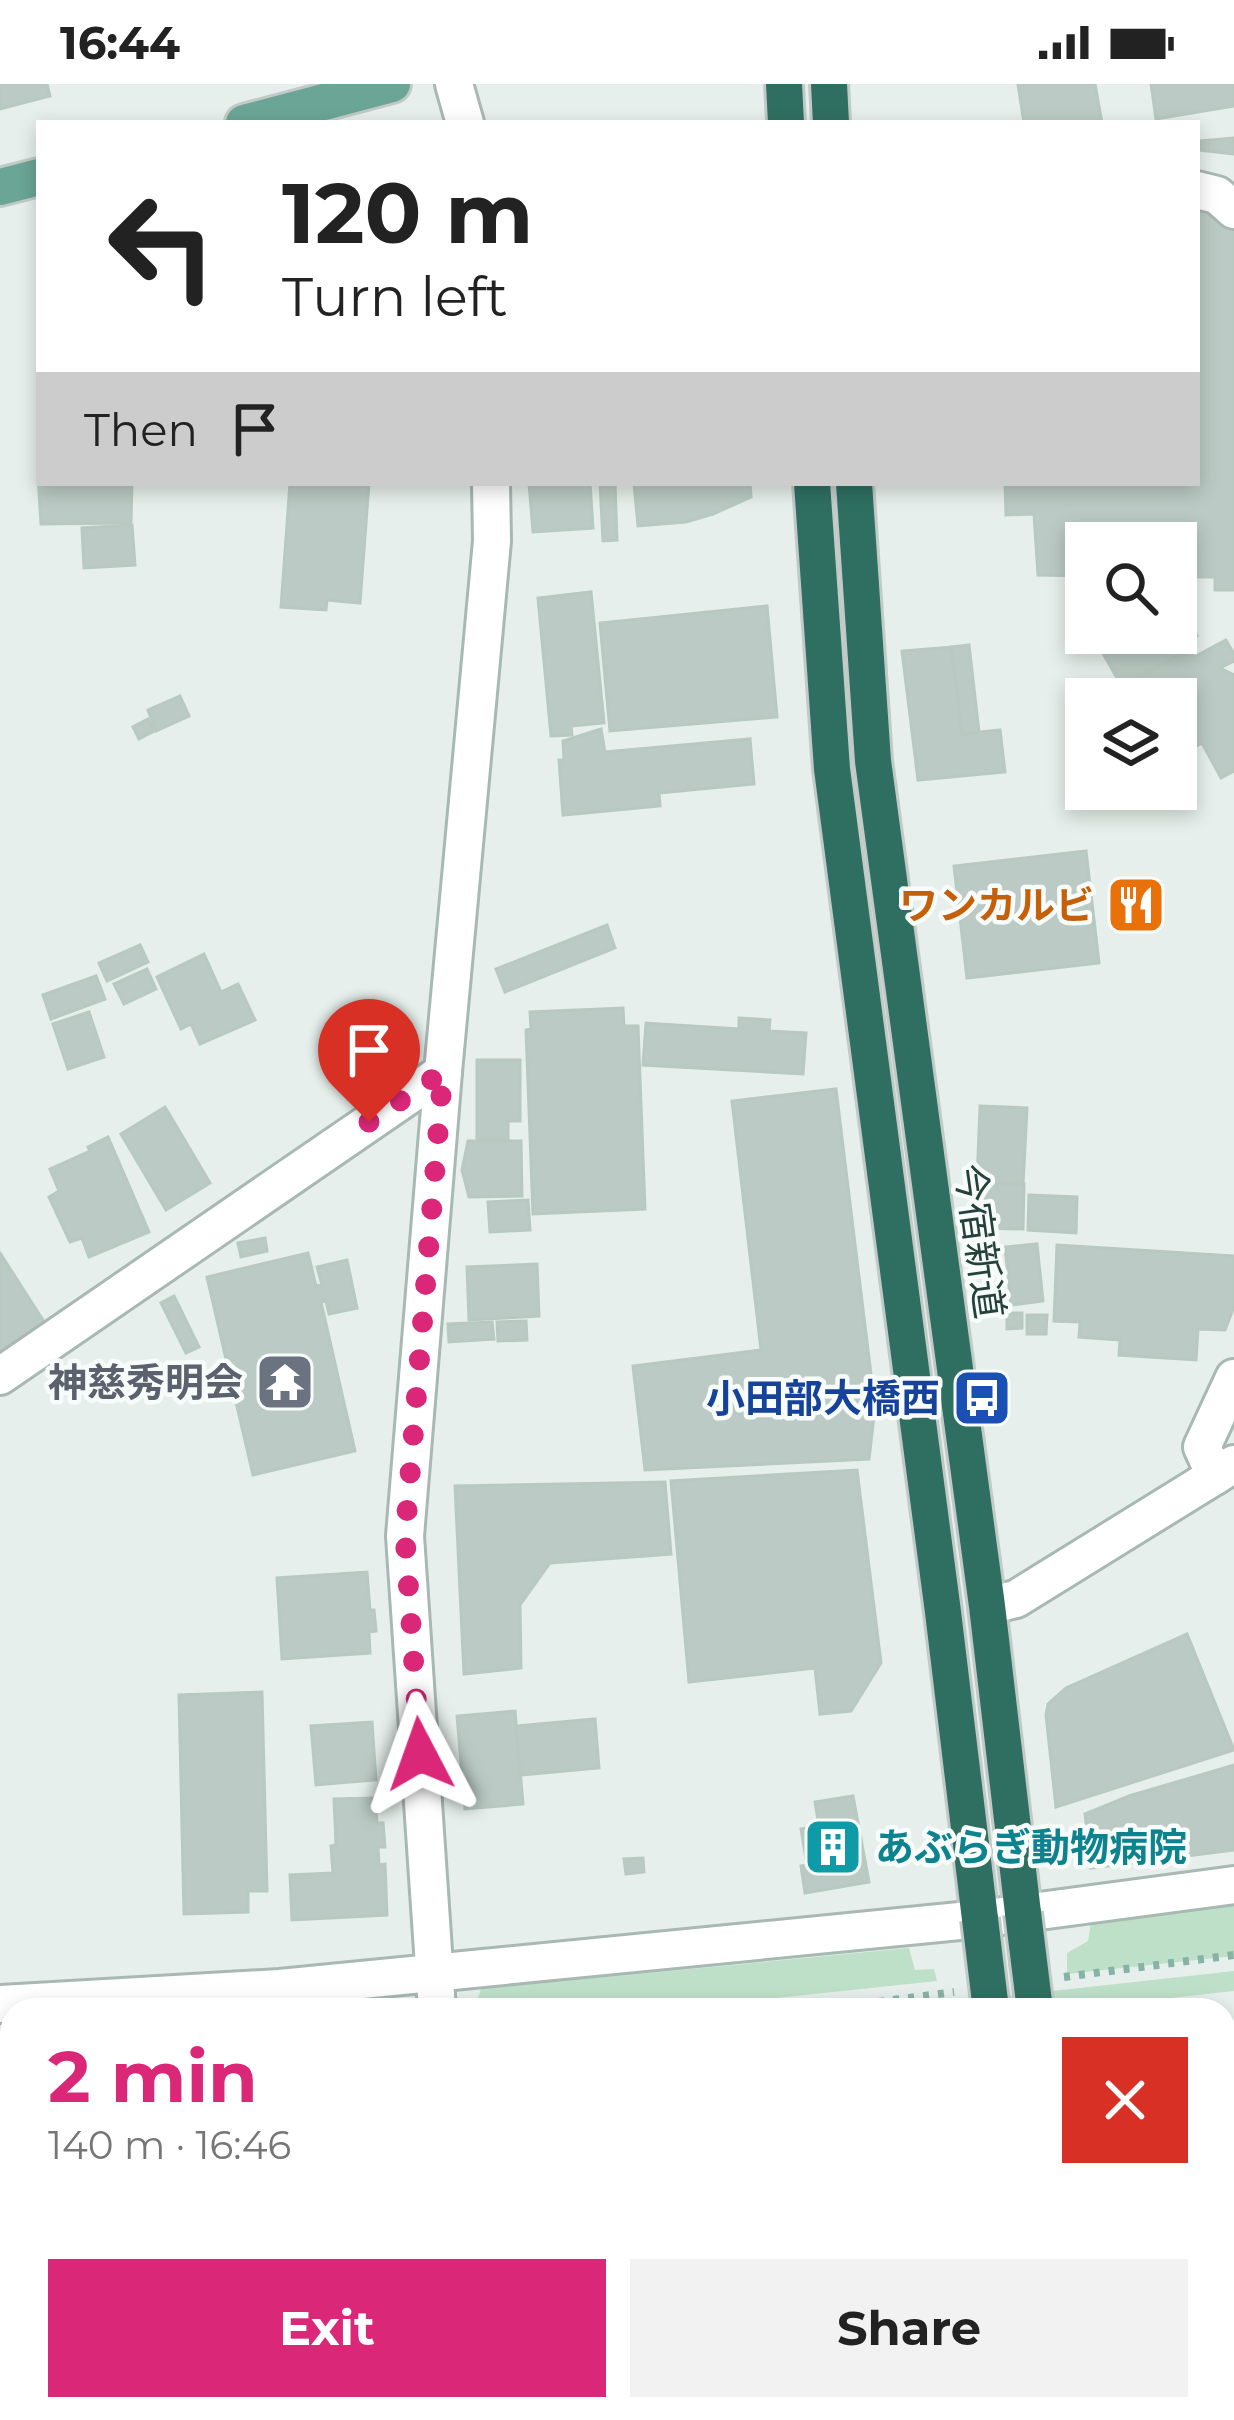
<!DOCTYPE html>
<meta charset="utf-8">
<style>
body{margin:0;font-family:Montserrat,"Noto Sans JP",sans-serif;background:#f2f2f2;color:#222;height:100vh;display:flex;flex-direction:column;font-size:45px;white-space:nowrap}
*{box-sizing:border-box;margin:0}
p{font-size:39px;color:#767676}
.icon{flex:none;width:66px;height:66px;fill:none;stroke:currentColor;stroke-width:2;stroke-linecap:round;stroke-linejoin:round}
.map{position:relative;flex:1;overflow:hidden}
.details{position:absolute;left:0px;top:1914px;width:1236px;height:423px;display:flex;flex-direction:column;background:#fff;border-radius:36px 36px 0 0;box-shadow:0 6px 18px #0003}
.details>*{flex:none}
.banner{position:absolute;left:36px;top:36px;width:1164px;height:366px;border-radius:0px;box-shadow:0 6px 18px #0003;background:#fff;color:#222;overflow:hidden}
.controls{position:absolute;left:1065px;top:438px;display:grid;gap:24px}
.controls a{display:grid;place-items:center;width:132px;height:132px;border-radius:0px;background:#fff;box-shadow:0 6px 18px #0003;font-size:60px}
.pin{position:absolute;display:grid;place-items:center;width:102px;height:102px;color:#fff;margin:-123px -51px;border-radius:50% 50% 50% 0;rotate:-45deg;box-shadow:0 0 12px #0007}
.pin .icon{rotate:45deg}
.me{position:absolute;width:132px;margin:-66px;rotate:356deg;stroke-linejoin:round;filter:drop-shadow(0 0 9px #0008)}
.turn{display:flex;align-items:center;gap:42px;height:252px;padding:0 48px;font-size:54px}
.turn .icon{width:156px;height:156px;stroke-width:2.5}
.turn b{display:block;font-size:84px;line-height:102px}
.then{display:flex;align-items:center;height:114px;padding:0 48px;background:#0003;gap:24px;font-size:45px}
.round{display:grid;place-items:center;flex:none;width:126px;height:126px;border-radius:0px;background:#f2f2f2}
.overview{display:flex;align-items:center;justify-content:space-between;height:204px;padding:0 48px}
h1{font-size:72px;font-weight:700;line-height:90px;color:#db2777}
.primary-button{display:flex;gap:24px;margin-top:auto;padding:24px 48px}
.primary-button a{flex:1;height:138px;border-radius:0px;background:#db2777;color:#fff;font-size:48px;font-weight:700;line-height:138px;text-align:center}
.primary-button a+a{background:#f2f2f2;color:#222}
.status{display:flex;justify-content:space-between;align-items:center;height:84px;padding:0 60px;background:#fff;direction:ltr}
.status svg{height:33px;fill:currentColor}
.map>svg:first-child{display:block}
.green{fill:#bfe0c8}
.water{fill:#8ec9d4}
.lines{fill:none;stroke-linecap:round;stroke-linejoin:round}
.stream{stroke:#8ec9d4;stroke-width:12}
.river{stroke:#8ec9d4;stroke-width:72}
.building{fill:#bbcac4;stroke:#b8c9c2;stroke-width:3}
.minor-casing{stroke:#a8b8b2;stroke-width:42}
.major-casing{stroke:#c2cac8;stroke-width:42}
.highway-casing{stroke:#c2cac8;stroke-width:42}
.path{stroke:#86b3a5;stroke-width:8;stroke-dasharray:6 9;stroke-linecap:butt}
.minor{stroke:#fff;stroke-width:36}
.major{stroke:#6aa596;stroke-width:36}
.highway{stroke:#2f6f62;stroke-width:36}
.highway-bridge-casing{stroke:#c2cac8;stroke-width:42;stroke-linecap:butt}
.highway-bridge{stroke:#2f6f62;stroke-width:36}
.route{stroke:#db2777;stroke-width:21;stroke-dasharray:0 37.8}
.labels{text-anchor:middle;dominant-baseline:central;stroke-width:9;stroke-linejoin:round;paint-order:stroke}
.food-label{font-size:39px;font-weight:bold;fill:#c56008;stroke:#f7fbf9;text-anchor:end}
.street-label{font-size:39px;fill:#24423a;stroke:#f7fbf9}
.worship-label{font-size:39px;font-weight:bold;fill:#5b616d;stroke:#f7fbf9;text-anchor:end}
.transit-label{font-size:39px;font-weight:bold;fill:#164399;stroke:#f7fbf9;text-anchor:end}
.culture-label{font-size:39px;font-weight:bold;fill:#0d838f;stroke:#f7fbf9;text-anchor:start}
</style>
<div class="status"><b>16:44</b><svg viewBox="0 0 49 12"><path d="M0 12V9h3v3zM5 12V6h3v6zM10 12V3h3v9zM15 12V0h3v12zM26 1h20v11H26zM47 4h2v5h-2z"/></svg></div>
<div class="map">
<svg width="1234" height="2336" viewBox="0 0 1234 2336">
<rect width="100%" height="100%" fill="#e6efeb"/>
<g class="green">
<path d="M1234,1817V1872L1067,1890V1869L1088,1857L1092,1833Z"/>
<path d="M909,1864L915,1886L934,1885L937,1897L662,1926H474L481,1905Z"/>
<path d="M1234,1887V1907L1062,1926H878Z"/>
</g>
<g class="water">
<path d="M1234,1945V2336H871L839,2325H1224V1947Z"/>
<path d="M0,2086L12,2095V2305L0,2310Z"/>
</g>
<g class="lines">
<path class="stream" d="M422,2336L423,2325"/>
<path class="river" d="M747,2325L836,2336"/>
</g>
<g class="building">
<path d="M0,0H47L50,12L0,25Z"/>
<path d="M1018,0H1095L1102,39H1024Z"/>
<path d="M1151,0H1234V22L1156,35Z"/>
<path d="M1234,54V70L1198,66L1201,57Z"/>
<path d="M1197,122H1211L1234,143V506H1215V493H1176V459H1086V492L1038,491L1034,430L1006,431L1005,399H1197Z"/>
<path d="M38,392L39,399H132L131,439L41,440Z"/>
<path d="M290,399H369L360,519L327,516L326,526L281,523Z"/>
<path d="M529,399H590L593,444L533,448Z"/>
<path d="M600,399H615L617,456L603,457Z"/>
<path d="M634,399H750L751,413L713,430L686,438L638,442Z"/>
<path d="M132,441L135,481L84,484L82,444Z"/>
<path d="M591,508L604,639L571,642L572,651L551,652L538,514Z"/>
<path d="M767,522L777,633L610,647L600,539Z"/>
<path d="M1188,536L1197,552L1186,558L1190,565L1122,603L1103,569L1141,549H1176V542Z"/>
<path d="M1226,556L1234,570V577L1220,584L1234,591V687L1221,694L1202,659L1182,670L1176,660V615H1128L1122,603L1190,565L1194,573Z"/>
<path d="M969,561L979,648L962,650L951,563Z"/>
<path d="M951,563L962,650L1000,646L1005,688L918,696L902,567Z"/>
<path d="M180,612L189,632L156,647L148,626Z"/>
<path d="M148,635L154,647L139,655L133,643Z"/>
<path d="M601,645L605,668L750,655L754,700L659,709L660,722L563,731L559,676H564L563,657Z"/>
<path d="M1086,767L1099,879L967,894L954,782Z"/>
<path d="M607,841L615,864L505,908L496,885Z"/>
<path d="M140,861L148,878L107,897L99,879Z"/>
<path d="M204,870L221,908L238,900L255,936L200,960L191,940L181,945L157,893Z"/>
<path d="M147,885L156,905L124,920L114,900Z"/>
<path d="M96,892L105,915L51,935L43,911Z"/>
<path d="M623,924L624,942H638L645,1125L533,1130L526,946L531,945L530,928Z"/>
<path d="M89,928L104,973L68,985L53,940Z"/>
<path d="M739,934L770,936L769,947L806,949L803,990L643,981L646,939L739,945Z"/>
<path d="M477,976H520V1037H508V1055H477Z"/>
<path d="M836,1005L875,1323L869,1375L645,1386L633,1282L761,1266L732,1017Z"/>
<path d="M980,1022L1027,1024L1023,1101L977,1099Z"/>
<path d="M165,1023L210,1099L166,1126L121,1050Z"/>
<path d="M108,1053L149,1148L89,1173L82,1154L70,1158L49,1113L59,1107L50,1085L90,1067L88,1063Z"/>
<path d="M468,1057H521L522,1112L469,1113L462,1086Z"/>
<path d="M980,1100H1024L1023,1145L979,1144Z"/>
<path d="M1029,1111L1077,1113L1076,1149L1028,1146Z"/>
<path d="M528,1116L530,1146L490,1148L488,1118Z"/>
<path d="M265,1154L267,1167L241,1173L238,1159Z"/>
<path d="M1037,1160L1043,1217L1011,1221L1005,1163Z"/>
<path d="M1057,1161L1234,1172V1223L1225,1246L1198,1245L1196,1276L1119,1271L1120,1256L1079,1253L1080,1238L1054,1237Z"/>
<path d="M0,1169L48,1244L0,1276Z"/>
<path d="M308,1169L316,1202L322,1201L317,1183L347,1176L357,1224L329,1230L326,1217L321,1218L355,1367L253,1391L207,1193Z"/>
<path d="M537,1180L539,1232L469,1236L467,1183Z"/>
<path d="M174,1212L199,1263L186,1269L161,1219Z"/>
<path d="M1007,1229H1022V1244L1007,1245Z"/>
<path d="M1027,1231H1047L1046,1250H1027Z"/>
<path d="M526,1237L527,1256L498,1257L497,1238Z"/>
<path d="M492,1238L494,1255L449,1258L448,1240Z"/>
<path d="M857,1386L881,1579L851,1627L820,1630L815,1584L689,1598L671,1397Z"/>
<path d="M665,1398L671,1470L550,1479L520,1521L521,1584L464,1590L455,1402Z"/>
<path d="M367,1488L370,1526H374L376,1547L369,1548L370,1569L282,1575L277,1494Z"/>
<path d="M1187,1550L1234,1666L1056,1723L1046,1631L1048,1620L1066,1604Z"/>
<path d="M262,1608L267,1807H248V1828L184,1830L179,1611Z"/>
<path d="M515,1627L523,1720L465,1725L457,1632Z"/>
<path d="M595,1635L599,1684L520,1691L516,1642Z"/>
<path d="M372,1638L376,1696L316,1701L311,1642Z"/>
<path d="M1234,1681V1766L1091,1784L1085,1730L1129,1712Z"/>
<path d="M853,1712L869,1798L805,1809L801,1782L807,1781L801,1745L819,1742L815,1718Z"/>
<path d="M375,1714L377,1739H383L385,1763H378L379,1781L385,1780L387,1831L292,1836L290,1791L333,1789L331,1762L336,1761L334,1715Z"/>
<path d="M643,1774L644,1788L626,1790L624,1775Z"/>
</g>
<g class="lines">
<g class="minor-casing">
<g id="minor">
<path d="M454,0L465,39"/>
<path d="M1197,106L1217,111L1234,126"/>
<path d="M0,1292L443,988"/>
<path d="M1215,1392L1202,1363L1234,1294"/>
<path d="M987,1522L1016,1515L1234,1380"/>
<path d="M0,1920L280,1904L980,1835L1234,1801"/>
<path d="M437,1926L405,1452L443,988L492,457L491,399"/>
<path d="M457,2325V2336"/>
</g>
</g>
<g class="major-casing">
<g id="major">
<path d="M244,39L392,0"/>
<path d="M0,103L39,93"/>
</g>
</g>
<g class="highway-casing">
<g id="highway">
<path d="M784,0L786,39"/>
<path d="M829,0L831,39"/>
<path d="M812,399L832,685L943,1528L980,1835"/>
<path d="M854,399L873,677L987,1522L1023,1829"/>
<path d="M1039,2325L1041,2336"/>
<path d="M1087,2325L1088,2336"/>
</g>
</g>
<g class="path">
<path d="M1064,1893L1234,1871"/>
<path d="M819,1926L954,1908"/>
<path d="M0,1977L12,1979"/>
</g>
<use href="#minor" class="minor"/>
<use href="#major" class="major"/>
<use href="#highway" class="highway"/>
<g class="highway-bridge-casing">
<g id="highway-bridge">
<path d="M1023,1829L1035,1926"/>
<path d="M980,1835L991,1926"/>
</g>
</g>
<use href="#highway-bridge" class="highway-bridge"/>
</g>
<g class="lines">
<path class="route" d="M369,1038L443,988L405,1452L420,1670"/>
</g>
<defs>
<g id="restaurant-square" transform="scale(3)"><rect x="-9" y="-9" width="18" height="18" rx="4" fill="#e8710a" stroke="#f7fbf9"/><path d="M-5-6h1v4h1v-4h1v4h1v-4h1v5L-1.5 .5V6h-2V.5L-5-1ZM5-6V6H3V1.5H1.5Q1.5-4 5-6Z" fill="#fff"/></g>
<g id="temple-square" transform="scale(3)"><rect x="-9" y="-9" width="18" height="18" rx="4" fill="#6b7280" stroke="#f7fbf9"/><path d="M0-6L5-2H3V0L6.5 2.5H4V6H1.5V3h-3V6H-4V2.5H-6.5L-3 0V-2H-5Z" fill="#fff"/></g>
<g id="bus-square" transform="scale(3)"><rect x="-9" y="-9" width="18" height="18" rx="4" fill="#1a4fb4" stroke="#f7fbf9"/><path d="M-5-6H5V4H4V6H2V4H-2V6H-4V4H-5ZM-3.5-4V0h7V-4ZM-3.5 1.2v1.5H-2V1.2ZM2 1.2v1.5H3.5V1.2Z" fill="#fff"/></g>
<g id="building-square" transform="scale(3)"><rect x="-9" y="-9" width="18" height="18" rx="4" fill="#0f9aa8" stroke="#f7fbf9"/><path d="M-4-6H4V6H1V3H-1V6H-4ZM-2.5-4.3h1.7v1.8h-1.7ZM.8-4.3h1.7v1.8H.8ZM-2.5-1h1.7V.8h-1.7ZM.8-1h1.7V.8H.8Z" fill="#fff"/></g>
</defs>
<g fill-rule="evenodd">
<use href="#restaurant-square" x="1136" y="821"/>
<use href="#temple-square" x="285" y="1298"/>
<use href="#bus-square" x="982" y="1314"/>
<use href="#building-square" x="833" y="1763"/>
</g>
<g class="labels">
<g class="food-label">
<text x="1094" y="821">ワンカルビ</text>
</g>
<g class="street-label">
<text transform="translate(980 1157) rotate(82)">今宿新道</text>
</g>
<g class="worship-label">
<text x="243" y="1298">神慈秀明会</text>
</g>
<g class="transit-label">
<text x="940" y="1314">小田部大橋西</text>
</g>
<g class="culture-label">
<text x="875" y="1763">あぶらぎ動物病院</text>
</g>
</g>
</svg>
<div class="controls">
<a><svg class="icon" aria-label="search" viewBox="0 0 24 24"><circle cx="10" cy="10" r="6"/><path d="M15 15l6 6"/></svg></a>
<a><svg class="icon" aria-label="layers" viewBox="0 0 24 24"><path d="M12 4l9 5-9 5-9-5zM3 14l9 5 9-5"/></svg></a>
</div>
<div class="pin" style="left:369px;top:1038px;background:#d93025"><svg class="icon" aria-label="arrive" viewBox="0 0 24 24"><path d="M6 21V4h12l-3 4 3 4H6"/></svg></div>
<svg class="me" style="left:420px;top:1670px" viewBox="-20 -20 40 40"><path d="M0-17L14 15 0 8-14 15z" fill="#db2777" stroke="#fff" stroke-width="4"/></svg>
<div class="banner">
<div class="turn"><svg class="icon" aria-label="left" viewBox="0 0 24 24"><path d="M17 20v-9H6M10 6l-5 5 5 5"/></svg><div><b>120 m</b>Turn left</div></div>
<div class="then">Then<svg class="icon" aria-label="arrive" viewBox="0 0 24 24"><path d="M6 21V4h12l-3 4 3 4H6"/></svg></div>
</div>
<section class="details">
<div class="overview"><div><h1>2 min</h1><p>140 m · 16:46</p></div><a class="round" style="background:#d93025;color:#fff"><svg class="icon" aria-label="close" viewBox="0 0 24 24"><path d="M6 6l12 12M18 6L6 18"/></svg></a></div>
<div class="primary-button"><a>Exit</a><a>Share</a></div>
</section>
</div>
